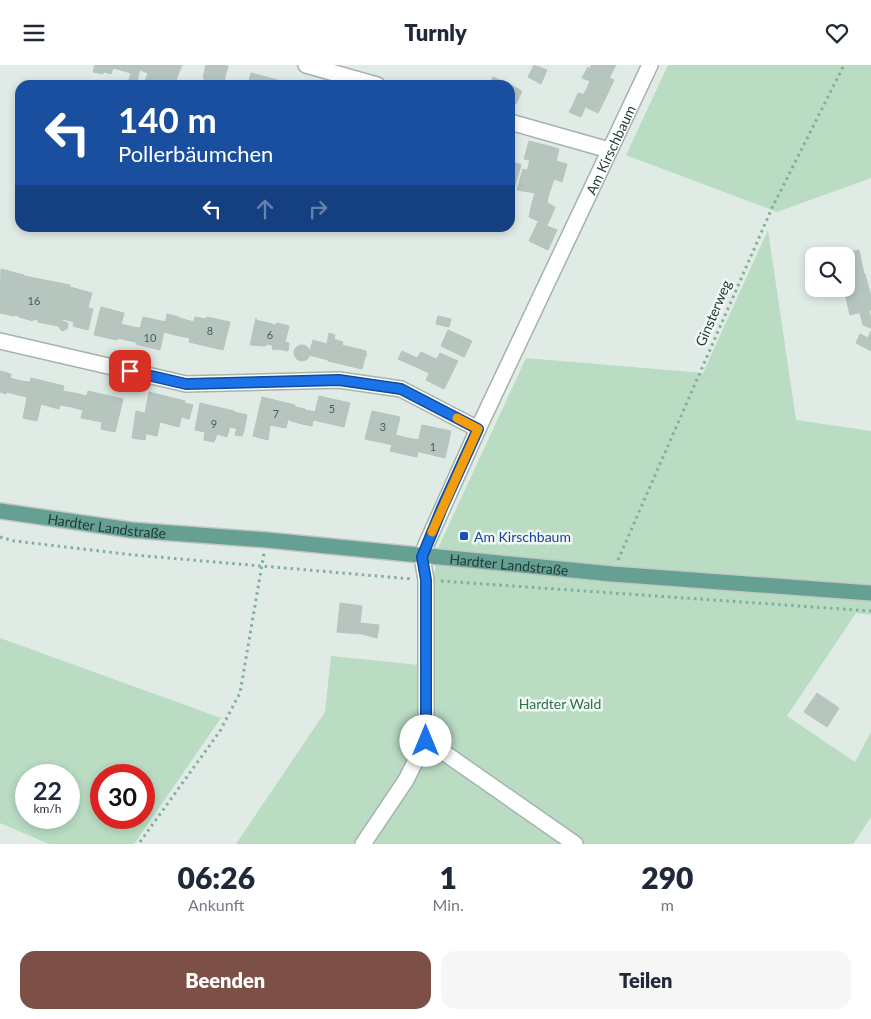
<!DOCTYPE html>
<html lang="de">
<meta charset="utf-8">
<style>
body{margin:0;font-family:Lato,sans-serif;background:#f6f6f7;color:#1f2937;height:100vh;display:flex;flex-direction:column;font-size:19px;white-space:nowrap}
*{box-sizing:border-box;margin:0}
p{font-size:16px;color:#747a83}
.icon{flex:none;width:28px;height:28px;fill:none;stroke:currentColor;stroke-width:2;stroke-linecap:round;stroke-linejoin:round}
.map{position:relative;height:779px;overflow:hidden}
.side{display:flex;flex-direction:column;background:#fff;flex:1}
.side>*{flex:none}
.top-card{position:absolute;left:15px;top:15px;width:500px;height:152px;border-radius:15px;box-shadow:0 2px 8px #0003;background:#1a4fa0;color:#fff;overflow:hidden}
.tools{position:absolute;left:805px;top:182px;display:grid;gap:10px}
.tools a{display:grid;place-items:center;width:50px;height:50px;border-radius:10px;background:#fff;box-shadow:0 2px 8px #0003;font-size:25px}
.speed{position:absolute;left:15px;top:699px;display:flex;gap:10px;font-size:25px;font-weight:700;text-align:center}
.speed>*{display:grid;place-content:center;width:65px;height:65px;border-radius:50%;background:#fff;box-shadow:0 2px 8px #0003;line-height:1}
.speed small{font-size:12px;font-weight:400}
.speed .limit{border:8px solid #d22;background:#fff;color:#111}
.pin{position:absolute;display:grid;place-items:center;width:42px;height:42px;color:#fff;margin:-21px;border-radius:10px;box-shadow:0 2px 8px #0006}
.me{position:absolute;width:55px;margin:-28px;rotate:0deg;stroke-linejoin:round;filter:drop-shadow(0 0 4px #0008)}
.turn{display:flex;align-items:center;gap:18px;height:105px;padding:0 20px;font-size:22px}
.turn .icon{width:65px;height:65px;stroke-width:2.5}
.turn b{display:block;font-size:35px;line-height:42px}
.lanes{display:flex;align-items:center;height:48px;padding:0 20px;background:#0003;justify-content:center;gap:25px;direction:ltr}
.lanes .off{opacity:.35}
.eta{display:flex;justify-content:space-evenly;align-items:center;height:85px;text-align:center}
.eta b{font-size:30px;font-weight:800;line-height:35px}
.primary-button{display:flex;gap:10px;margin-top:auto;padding:10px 20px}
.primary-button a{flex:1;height:58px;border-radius:15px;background:#7d5047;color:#fff;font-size:20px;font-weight:800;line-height:58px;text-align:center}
.primary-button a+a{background:#f6f6f7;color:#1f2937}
header{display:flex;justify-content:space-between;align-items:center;height:65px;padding:0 20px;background:#fff;font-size:22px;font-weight:800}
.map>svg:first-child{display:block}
.green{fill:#b9dcc3;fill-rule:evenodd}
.building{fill:#b6c6bf;stroke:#b3c5bd}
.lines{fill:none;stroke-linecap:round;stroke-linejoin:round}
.minor-casing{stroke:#a3b3ad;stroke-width:18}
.major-casing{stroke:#c1c8c6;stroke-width:18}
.path{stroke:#81aea1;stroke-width:3;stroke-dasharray:2.5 4;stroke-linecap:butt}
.minor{stroke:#fff;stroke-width:15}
.major{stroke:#65a092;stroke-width:15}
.route-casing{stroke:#114b97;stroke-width:12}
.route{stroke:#1a73e8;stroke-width:9}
.slow{stroke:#f59e0b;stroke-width:9}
.transit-dot{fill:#1a4fb4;stroke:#f1f8f4;stroke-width:2}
.labels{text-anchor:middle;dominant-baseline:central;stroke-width:5;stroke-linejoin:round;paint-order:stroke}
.number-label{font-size:11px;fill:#465e58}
.street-label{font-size:14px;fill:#213b35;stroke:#f1f8f4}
.transit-label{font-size:14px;fill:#164399;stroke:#f1f8f4;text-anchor:start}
.park-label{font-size:14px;fill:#2c7248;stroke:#f1f8f4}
</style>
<header><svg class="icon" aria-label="menu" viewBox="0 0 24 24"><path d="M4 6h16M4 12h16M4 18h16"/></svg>Turnly<svg class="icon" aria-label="heart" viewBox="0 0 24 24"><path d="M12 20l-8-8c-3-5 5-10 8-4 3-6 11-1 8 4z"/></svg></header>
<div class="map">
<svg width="871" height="779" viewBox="0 0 871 779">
<rect width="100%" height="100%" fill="#e0ebe6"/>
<g class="green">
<path d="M668,0H871V113L777,147L626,90Z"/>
<path d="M768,165L796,355L871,366V550L856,548L787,651L855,697L871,667V752L853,779H236L325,647L331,591L419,600L439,481L526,293L703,308Z"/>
<path d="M0,573L221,653L134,779H49L0,758ZM26,710H69V752H26ZM101,710H144V752H101Z"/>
</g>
<g class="building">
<path d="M95,0H106L103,9L93,7Z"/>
<path d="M106,0H126L124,6L113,3L111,9L104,7Z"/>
<path d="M126,0H133L131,8L124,6Z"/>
<path d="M133,0H141L136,20L128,18Z"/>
<path d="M141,0H161L155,20H144L148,8L140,5Z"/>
<path d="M161,0H182L174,20H155Z"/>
<path d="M206,0H217L211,20H204L205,14L203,13Z"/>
<path d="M217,0L228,1L223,19L211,20Z"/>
<path d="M534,0L547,5L541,19L528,12Z"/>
<path d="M591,0H616L609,13L595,6L590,16L582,13L588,2L590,4Z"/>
<path d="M595,6L614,15L606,32L587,23Z"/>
<path d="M251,8L270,13L268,20H248Z"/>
<path d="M493,12L509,19V20H489Z"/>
<path d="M270,13L289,18V20H268Z"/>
<path d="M509,19L522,26L516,39L510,36Z"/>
<path d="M587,23L606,32L598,48L581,40L586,30L584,29Z"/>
<path d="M578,28L586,30L581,40L585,42L584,45L573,40Z"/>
<path d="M573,40L584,45L581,52L569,47Z"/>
<path d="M529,76L549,81L541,110L527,106L530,95L524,94Z"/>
<path d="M549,81L559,84L556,96L567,99L562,117L554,114L551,123L538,119Z"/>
<path d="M513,97L521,100L513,127H510V108Z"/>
<path d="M523,104L541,110L535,128L517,125Z"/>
<path d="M538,119L551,123L548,132L535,128Z"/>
<path d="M535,128L548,132L547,138L555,142L551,152L531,142Z"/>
<path d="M531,142L551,152L547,160L529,152Z"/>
<path d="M538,157L557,165L548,185L529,176Z"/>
<path d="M859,185L864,209H865L871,231V245L850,250L844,224H846V191H838V189Z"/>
<path d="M1,204L24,210V211L70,220L62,256L68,258L67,264L62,266L58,261L38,257V255L33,254V256L19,252V251L15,250L14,251L0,248Z"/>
<path d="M70,222L92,228L88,242L83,241V238L78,237L74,257L63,254Z"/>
<path d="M78,237L83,238V241L93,244L88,265L73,261Z"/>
<path d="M101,242L124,248L117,275L94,270Z"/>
<path d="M869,246L871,254V263L863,260L860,248Z"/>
<path d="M167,249L179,252L175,270L164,267Z"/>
<path d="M438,251L451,254L449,262L436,259Z"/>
<path d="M143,252L166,257L160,285L136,279Z"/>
<path d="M195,252L206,254L207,252L230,257L223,285L189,277Z"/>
<path d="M179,253L194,257L190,273L175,270Z"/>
<path d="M256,253V255L276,260L277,258L289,261L285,277L289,278L288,286L278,284L273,285L272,280L268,279L265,281L250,280Z"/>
<path d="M121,259L133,262L130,276L118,273Z"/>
<path d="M133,262L140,263L137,277L130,276Z"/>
<path d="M448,265L472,276L464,292L441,281Z"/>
<path d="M871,266V286L856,278L860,269L868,273Z"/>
<path d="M329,268L335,270L328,295L309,290L313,275L327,279Z"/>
<path d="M333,274L343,277L342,280L366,286V290H367L365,292L362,304L328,296Z"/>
<circle cx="302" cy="288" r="8"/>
<path d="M402,286L417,293L414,301L398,294Z"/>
<path d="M421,287L436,294L433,301L417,293Z"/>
<path d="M440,288L458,296L451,310L433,301Z"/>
<path d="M417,293L433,301L429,308L414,301Z"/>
<path d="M433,301L451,310L444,324L426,315Z"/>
<path d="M0,306L11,309L6,329L0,327Z"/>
<path d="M10,313L21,316L18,330L7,327Z"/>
<path d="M31,313L64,321L59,344L41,339L37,356L23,353Z"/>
<path d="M21,316L31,317L27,332L18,330Z"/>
<path d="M63,326L74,328L71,342L60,340Z"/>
<path d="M88,326L123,334L115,367L101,364L102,357L81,353Z"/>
<path d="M149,327L185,336L179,362L160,357L157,371L143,368L146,354H144Z"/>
<path d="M74,328L87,331L83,345L71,342Z"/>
<path d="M319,331L350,338L344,362L313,355Z"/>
<path d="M262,332L295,340L291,356L288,354L286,363L270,360L268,375L253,371Z"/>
<path d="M184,338L193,340L189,354L181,352Z"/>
<path d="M200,338L234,346L227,372L217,369L214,377L204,375L205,367L195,365Z"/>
<path d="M295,342L305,344L302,359L291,356Z"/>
<path d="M305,345L315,347L312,361L302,359Z"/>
<path d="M136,346L145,348L144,354H146L143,368H146L145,375L132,373Z"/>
<path d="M372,346L400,352L393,380L365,374Z"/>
<path d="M234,347L247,350L244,365L230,362Z"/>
<path d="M422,360L451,366L445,393L416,386Z"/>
<path d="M237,363L244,365L242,371L235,370Z"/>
<path d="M396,370L407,373L403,389L390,386Z"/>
<path d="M407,373L419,375L416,386L418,387L417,392L403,389Z"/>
<path d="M340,538L362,541L359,566H362V569L337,567Z"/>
<path d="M360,558L379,560L377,573L362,569V566H359Z"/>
<path d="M817,628L839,643L827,662L804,647Z"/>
</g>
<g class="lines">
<g class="minor-casing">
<g id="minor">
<path d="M306,0L377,20"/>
<path d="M510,57L609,85"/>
<path d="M0,276L186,319L339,315L401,324L478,364"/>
<path d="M426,675L575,779"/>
<path id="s1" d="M363,779L406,715L426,675V515L422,492L426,480L478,364L650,0"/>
</g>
</g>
<g class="major-casing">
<g id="major">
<path id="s2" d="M0,446L131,465L267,475L612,509L871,528"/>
</g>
</g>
<g class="path">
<path d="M0,472L14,476L134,490L412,514"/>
<path d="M618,495L772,143L844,0"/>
<path d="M441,516L871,546"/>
<path d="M140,777L220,666L240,628L264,488"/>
</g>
<use href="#minor" class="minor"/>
<use href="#major" class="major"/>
</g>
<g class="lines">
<g class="route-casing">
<path id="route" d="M130,306L186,319L339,315L401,324L478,364L442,443L422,492L426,515V676"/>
</g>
<use href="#route" class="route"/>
<path class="slow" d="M432,467L478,364L457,353"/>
</g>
<rect class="transit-dot" x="459" y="466" width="10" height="10" rx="2.5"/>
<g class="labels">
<g class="number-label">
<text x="34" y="235">16</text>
<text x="210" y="265">8</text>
<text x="270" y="269">6</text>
<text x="150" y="272">10</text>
<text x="332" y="343">5</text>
<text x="276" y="348">7</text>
<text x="214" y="358">9</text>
<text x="383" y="361">3</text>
<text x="433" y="381">1</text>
</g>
<g class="street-label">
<text stroke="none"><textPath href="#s1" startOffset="754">Am Kirschbaum</textPath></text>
<text transform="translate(713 248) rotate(-67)">Ginsterweg</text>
<text stroke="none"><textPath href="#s2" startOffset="108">Hardter Landstraße</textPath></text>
<text stroke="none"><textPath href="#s2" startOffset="512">Hardter Landstraße</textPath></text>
</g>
<g class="transit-label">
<text x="474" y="471">Am Kirschbaum</text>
</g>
<g class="park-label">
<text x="560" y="638">Hardter Wald</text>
</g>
</g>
</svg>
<div class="tools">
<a><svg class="icon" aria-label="search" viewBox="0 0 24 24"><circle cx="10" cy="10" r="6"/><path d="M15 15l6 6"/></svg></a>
</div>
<div class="speed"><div>22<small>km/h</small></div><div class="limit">30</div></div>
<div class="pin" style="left:130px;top:306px;background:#d93025"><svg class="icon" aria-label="arrive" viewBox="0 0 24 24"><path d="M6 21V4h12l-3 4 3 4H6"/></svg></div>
<svg class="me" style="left:426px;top:676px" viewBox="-20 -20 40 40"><circle r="19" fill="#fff"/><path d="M0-13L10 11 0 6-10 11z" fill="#1a73e8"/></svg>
<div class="top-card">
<div class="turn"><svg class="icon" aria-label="left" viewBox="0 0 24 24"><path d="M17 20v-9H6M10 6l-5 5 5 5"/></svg><div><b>140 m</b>Pollerbäumchen</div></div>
<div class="lanes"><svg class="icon" aria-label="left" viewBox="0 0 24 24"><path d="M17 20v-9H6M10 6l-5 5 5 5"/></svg><svg class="icon off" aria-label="ahead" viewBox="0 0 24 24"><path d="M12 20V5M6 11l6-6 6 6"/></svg><svg class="icon off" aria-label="right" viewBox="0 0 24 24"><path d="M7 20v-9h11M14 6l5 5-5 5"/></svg></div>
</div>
</div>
<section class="side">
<div class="eta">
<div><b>06:26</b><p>Ankunft</p></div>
<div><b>1</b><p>Min.</p></div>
<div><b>290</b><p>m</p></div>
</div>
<div class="primary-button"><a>Beenden</a><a>Teilen</a></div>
</section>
